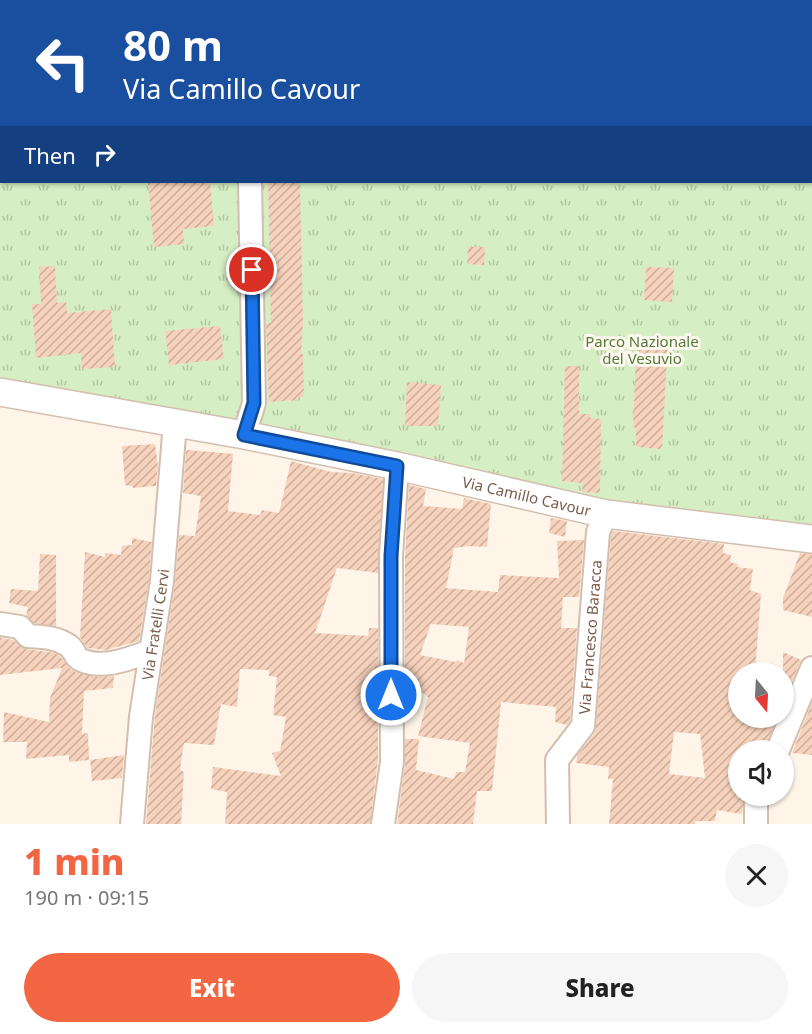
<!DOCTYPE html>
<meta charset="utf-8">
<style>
body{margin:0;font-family:"Noto Sans",sans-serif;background:#f6f6f6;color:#222;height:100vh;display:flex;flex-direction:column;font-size:22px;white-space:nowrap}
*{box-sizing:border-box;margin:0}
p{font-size:20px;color:#767676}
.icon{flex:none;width:33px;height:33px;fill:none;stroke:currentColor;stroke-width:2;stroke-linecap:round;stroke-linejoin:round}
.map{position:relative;height:824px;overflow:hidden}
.side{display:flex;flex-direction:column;background:#fff;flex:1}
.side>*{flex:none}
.guide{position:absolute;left:0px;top:0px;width:813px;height:183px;box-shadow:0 2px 4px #0004;background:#1a4fa0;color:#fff;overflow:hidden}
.needle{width:39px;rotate:162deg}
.controls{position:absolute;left:728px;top:662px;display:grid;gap:12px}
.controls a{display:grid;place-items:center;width:66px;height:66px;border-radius:50%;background:#fff;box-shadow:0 2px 4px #0004;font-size:30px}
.pin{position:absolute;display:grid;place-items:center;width:51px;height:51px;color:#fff;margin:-26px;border:3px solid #fff;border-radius:50%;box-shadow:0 2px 6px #0007}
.me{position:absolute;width:66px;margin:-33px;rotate:0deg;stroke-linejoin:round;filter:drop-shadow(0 0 4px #0008)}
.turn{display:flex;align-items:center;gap:21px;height:126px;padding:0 24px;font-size:27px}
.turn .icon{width:78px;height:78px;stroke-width:2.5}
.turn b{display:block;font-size:42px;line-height:51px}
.then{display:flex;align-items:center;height:57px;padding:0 24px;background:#0003;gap:12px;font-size:22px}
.round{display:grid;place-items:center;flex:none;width:63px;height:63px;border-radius:32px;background:#f6f6f6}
.overview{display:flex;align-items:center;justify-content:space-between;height:102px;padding:0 24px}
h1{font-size:36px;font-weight:800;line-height:45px;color:#f26643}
.action{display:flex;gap:12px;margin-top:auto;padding:12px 24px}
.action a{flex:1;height:69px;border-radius:36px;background:#f26643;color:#fff;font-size:24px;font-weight:800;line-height:69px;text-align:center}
.action a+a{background:#f6f6f6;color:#222}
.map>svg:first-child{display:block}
.grass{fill:url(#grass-tufts);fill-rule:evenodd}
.building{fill:url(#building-hatch);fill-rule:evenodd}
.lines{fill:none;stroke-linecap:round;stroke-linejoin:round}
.minor-casing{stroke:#d4beae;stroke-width:26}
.tertiary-casing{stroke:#d4beae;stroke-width:30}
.minor{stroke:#fff;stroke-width:22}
.tertiary{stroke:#fff;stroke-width:27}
.route-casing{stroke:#114b97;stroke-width:15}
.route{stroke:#1a73e8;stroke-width:10}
.labels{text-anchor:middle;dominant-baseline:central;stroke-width:6;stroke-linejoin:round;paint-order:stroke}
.park-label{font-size:15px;fill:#517c3c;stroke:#fff9f0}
.street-label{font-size:15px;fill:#7b5a49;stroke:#fff9f0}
</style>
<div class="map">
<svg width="812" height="824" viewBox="0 0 812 824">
<defs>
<pattern id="grass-tufts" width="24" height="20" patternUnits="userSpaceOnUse" patternTransform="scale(1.5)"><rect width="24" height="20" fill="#d6eec4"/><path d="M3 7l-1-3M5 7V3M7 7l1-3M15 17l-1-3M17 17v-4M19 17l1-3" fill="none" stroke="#b3c4a1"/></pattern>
<pattern id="building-hatch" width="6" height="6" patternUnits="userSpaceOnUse" patternTransform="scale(1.5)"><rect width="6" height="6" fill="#f6d2bd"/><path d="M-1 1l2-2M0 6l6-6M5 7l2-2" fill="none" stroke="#ccad9c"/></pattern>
</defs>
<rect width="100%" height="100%" fill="#fef5e8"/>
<path class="grass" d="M0,0H812V545L345,467L0,405ZM2,2H812V182H2Z"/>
<g class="building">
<path d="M148,182H210L214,226L183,229L184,244L154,247Z"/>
<path d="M268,182H300L303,322L301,354H303L304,397H297L296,400L269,402L266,323H271Z"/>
<path d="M468,247H485L484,265L467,264Z"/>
<path d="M55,266L57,303L66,302L67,313L111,309L115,367L82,369L81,353L36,358L32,304H41L39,267Z"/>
<path d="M646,267L674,268L672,302L644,300Z"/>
<path d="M220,326L224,359L169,365L165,331Z"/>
<path d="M639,336L668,337L662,449L636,447V428L633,427L636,357L639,358Z"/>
<path d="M565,366H579V414H590V418L601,419L600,493L582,492L583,483L562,481Z"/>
<path d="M407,382L441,385L438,426H405Z"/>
<path d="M155,444L158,466L156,486L133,488L132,486L125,485L122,446Z"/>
<path d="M189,450L233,454L228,511L260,515L262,510L279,513L291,461L331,472L352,473L383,479L378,573L337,568L315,633L368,636L369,628H378V761L370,824H225L227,792L211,789L213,767L281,776L272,753L280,751L286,717L273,715L277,677L269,676V670L240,669L237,707L221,704L214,745L184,743L180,770L184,772L181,824H146L155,714L175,583L179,535L195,536L201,496L183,493L186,451Z"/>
<path d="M409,485L426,489L423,506L462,509L464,498L491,504L487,547L469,546L454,548L446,588L498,592L500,575L559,578L557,541L584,540L579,597H563L561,628H577L570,721L567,725L555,722L556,707L501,702L492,791H477L473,824H397L405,764V739H419L416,770L454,779L456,772H465L470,743L418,736L428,697L405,679V556ZM431,624L469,627L464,663L457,660L456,662L420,655Z"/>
<path d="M551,518L567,521L565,537L549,533Z"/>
<path d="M613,531L724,544L723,553L731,555L730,562L738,564L737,567L753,569L750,590L761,594L755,672H738V717H777L765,750H738V795H744L742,814L717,810L715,821H695V824H609L613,779H608L609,767L576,763L577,756L594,734L596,727L611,535ZM674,732L700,734L705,778L669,774Z"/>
<path d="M132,538L152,542L149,579L139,641L106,650L87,648L80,637L85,552L105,557V553L121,555L122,546L132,545Z"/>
<path d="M800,553L812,554V617L783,610V598Z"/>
<path d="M40,554L56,555V626L34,623L26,616L28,607L9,603L11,589L38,591Z"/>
<path d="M0,638L13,640L19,645L26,649L55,653L61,657L70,669L77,673L97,677L114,676L113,688L84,691L82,734L88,733L89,760L69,762V755L26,759L27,742H3L4,712L49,722L50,698L62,668L0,675Z"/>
<path d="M783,652L801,660L783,703Z"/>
<path d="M812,703V755L792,753Z"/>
<path d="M124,755L122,778L92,781L90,760Z"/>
</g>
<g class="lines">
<g class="minor-casing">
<g id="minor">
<path d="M247,0V2"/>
<path d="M244,435L254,403L250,182"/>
<path d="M0,624L20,627L28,636C42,637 57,637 69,646C75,650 74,657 81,660C103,670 131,658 151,651"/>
<path d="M778,750L812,668"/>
<path id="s1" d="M132,824L141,717L162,581L175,423"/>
<path d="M383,824L392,762L391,556L397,466"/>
<path id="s2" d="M558,824L557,760L583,726L598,532L606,514"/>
<path d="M756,824V802L759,795"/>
</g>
</g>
<g class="tertiary-casing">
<g id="tertiary">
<path id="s3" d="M0,392L244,435L397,466L606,514L812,539"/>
</g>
</g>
<use href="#minor" class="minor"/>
<use href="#tertiary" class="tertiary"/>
</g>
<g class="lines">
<g class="route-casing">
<path id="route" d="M252,270L254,403L244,435L397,466L391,556V695"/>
</g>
<use href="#route" class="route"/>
</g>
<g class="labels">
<g class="park-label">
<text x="642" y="341">Parco Nazionale<tspan x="642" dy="17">del Vesuvio</tspan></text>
</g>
<g class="street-label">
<text stroke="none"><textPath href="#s3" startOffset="537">Via Camillo Cavour</textPath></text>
<text stroke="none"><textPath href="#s1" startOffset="201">Via Fratelli Cervi</textPath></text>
<text stroke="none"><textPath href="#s2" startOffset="196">Via Francesco Baracca</textPath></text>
</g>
</g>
</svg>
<div class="controls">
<a><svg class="needle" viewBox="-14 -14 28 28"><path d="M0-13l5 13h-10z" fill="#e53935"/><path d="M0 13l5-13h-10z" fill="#767676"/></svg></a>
<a><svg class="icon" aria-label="sound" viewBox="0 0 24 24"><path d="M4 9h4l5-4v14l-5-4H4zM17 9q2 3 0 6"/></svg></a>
</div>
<div class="pin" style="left:252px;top:270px;background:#d93025"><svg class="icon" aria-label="arrive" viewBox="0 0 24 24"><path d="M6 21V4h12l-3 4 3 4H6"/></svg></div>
<svg class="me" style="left:391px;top:695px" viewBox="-20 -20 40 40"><circle r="17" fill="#1a73e8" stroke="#fff" stroke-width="3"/><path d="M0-11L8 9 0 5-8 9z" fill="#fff"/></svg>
<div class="guide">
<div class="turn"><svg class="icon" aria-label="left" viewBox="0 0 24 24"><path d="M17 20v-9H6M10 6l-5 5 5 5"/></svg><div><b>80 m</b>Via Camillo Cavour</div></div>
<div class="then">Then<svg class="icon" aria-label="right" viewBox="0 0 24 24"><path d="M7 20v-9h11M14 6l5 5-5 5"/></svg></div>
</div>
</div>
<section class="side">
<div class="overview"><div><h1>1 min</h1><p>190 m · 09:15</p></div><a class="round"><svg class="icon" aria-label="close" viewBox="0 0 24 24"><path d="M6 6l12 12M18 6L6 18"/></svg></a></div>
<div class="action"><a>Exit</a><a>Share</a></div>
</section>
